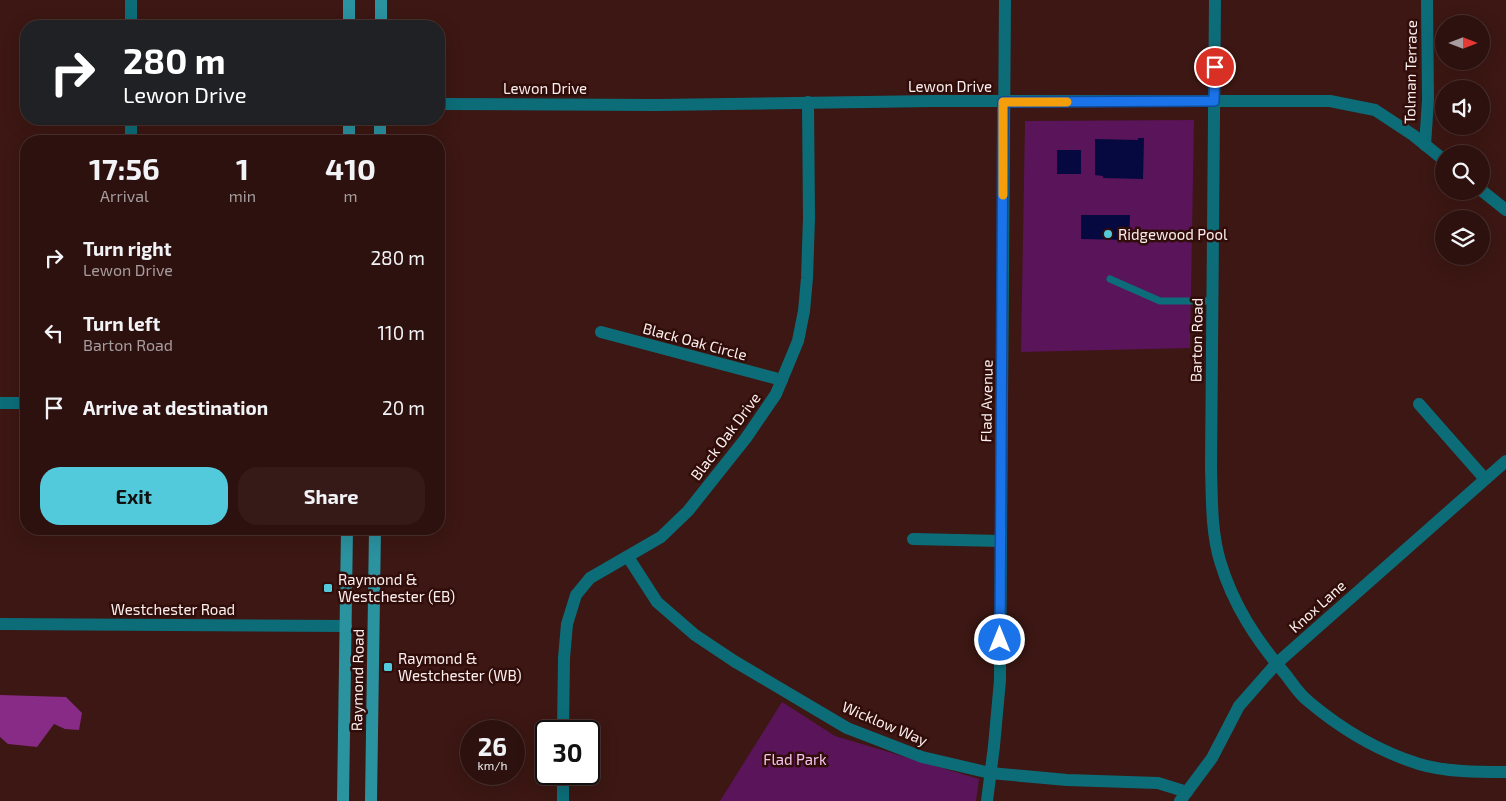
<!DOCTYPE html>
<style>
body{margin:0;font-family:"Exo 2",sans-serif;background:#351a17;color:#f1f3f6;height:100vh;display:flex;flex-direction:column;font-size:19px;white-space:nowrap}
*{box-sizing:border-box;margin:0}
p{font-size:16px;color:#a79d9e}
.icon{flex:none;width:28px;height:28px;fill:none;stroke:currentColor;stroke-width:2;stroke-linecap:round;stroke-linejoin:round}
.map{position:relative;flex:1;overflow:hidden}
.side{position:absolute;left:20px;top:135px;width:425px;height:400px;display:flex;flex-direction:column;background:#2d110e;border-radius:20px;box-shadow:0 5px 20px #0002,0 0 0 1px #48312e}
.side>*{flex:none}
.top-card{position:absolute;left:20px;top:20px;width:425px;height:105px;border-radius:20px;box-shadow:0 5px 20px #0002,0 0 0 1px #48312e;background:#202124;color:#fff;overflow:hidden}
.needle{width:32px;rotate:90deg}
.fabs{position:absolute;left:1435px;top:15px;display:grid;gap:10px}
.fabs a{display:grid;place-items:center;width:55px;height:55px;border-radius:50%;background:#2d110e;box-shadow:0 5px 20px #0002,0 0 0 1px #48312e;font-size:25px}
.speed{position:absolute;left:460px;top:720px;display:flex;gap:10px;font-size:25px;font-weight:700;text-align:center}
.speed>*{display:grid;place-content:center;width:65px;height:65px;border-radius:50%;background:#2d110e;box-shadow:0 5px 20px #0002,0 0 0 1px #48312e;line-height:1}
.speed small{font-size:12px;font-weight:400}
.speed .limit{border:2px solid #111;border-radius:8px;background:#fff;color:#111}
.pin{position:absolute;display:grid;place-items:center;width:42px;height:42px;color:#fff;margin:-21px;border:2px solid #fff;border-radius:50%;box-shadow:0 1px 5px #0007}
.me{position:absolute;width:55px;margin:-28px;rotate:0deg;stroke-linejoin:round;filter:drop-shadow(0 0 4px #0008)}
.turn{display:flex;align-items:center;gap:18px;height:105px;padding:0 20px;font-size:22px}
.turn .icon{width:65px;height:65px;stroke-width:2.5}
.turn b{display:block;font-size:35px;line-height:42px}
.eta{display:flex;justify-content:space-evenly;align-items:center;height:85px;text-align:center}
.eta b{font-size:30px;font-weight:700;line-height:35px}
.cta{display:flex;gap:10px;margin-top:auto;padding:10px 20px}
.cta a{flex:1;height:58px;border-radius:20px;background:#53cadc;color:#111;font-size:20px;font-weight:700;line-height:58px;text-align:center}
.cta a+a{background:#351a17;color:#f1f3f6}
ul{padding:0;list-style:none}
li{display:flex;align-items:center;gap:15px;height:75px;padding:0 20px}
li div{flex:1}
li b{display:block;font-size:19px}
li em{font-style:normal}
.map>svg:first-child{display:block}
.green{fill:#5a1459}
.forest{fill:#882b86}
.water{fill:#05093f}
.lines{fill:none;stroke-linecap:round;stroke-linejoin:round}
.lane{stroke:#0c6d79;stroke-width:7}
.street{stroke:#0c6d79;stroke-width:12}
.secondary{stroke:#2b92a0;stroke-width:12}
.route-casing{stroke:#114b97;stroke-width:12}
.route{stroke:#1a73e8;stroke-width:9}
.slow{stroke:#f59e0b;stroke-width:9}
.poi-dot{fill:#53cadc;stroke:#310d0a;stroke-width:2}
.labels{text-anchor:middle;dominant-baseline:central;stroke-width:5;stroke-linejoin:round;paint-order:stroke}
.street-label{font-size:15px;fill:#fbf0ef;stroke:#310d0a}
.poi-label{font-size:15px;fill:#fbf0ef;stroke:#310d0a;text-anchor:start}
.park-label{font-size:15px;fill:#f3c3ef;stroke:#310d0a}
</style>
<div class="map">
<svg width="1506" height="801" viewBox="0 0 1506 801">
<rect width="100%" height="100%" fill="#3c1713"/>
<g class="green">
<path d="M1194,120L1190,348L1021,352L1025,121Z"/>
<path d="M782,702L835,736L979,779L976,801H720Z"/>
</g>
<path class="forest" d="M0,695L66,697L82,713L79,730L65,729L54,724L37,747L8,744L0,737Z"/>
<g class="water">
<path d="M1138,138H1144L1143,179L1103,178V176L1095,175V139L1138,140Z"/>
<rect x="1057" y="150" width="24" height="24"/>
<path d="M1081,215H1130L1129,240L1081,239Z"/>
</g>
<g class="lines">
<path class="lane" d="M1110,279L1160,301H1213"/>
<g class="street">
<path d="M1215,0L1211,467C1212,498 1211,531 1220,561C1233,605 1257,641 1286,675C1293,684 1299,694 1308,701C1341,729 1378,751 1419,764C1445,772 1479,772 1506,772"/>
<path d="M131,26V0"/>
<path d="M439,104L657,105L933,101H1330L1375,110L1413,135L1444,160"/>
<path d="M131,141V119"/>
<path d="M1425,145L1428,100L1427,0"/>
<path d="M1481,190L1506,210"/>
<path d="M601,332L782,380"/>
<path d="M0,403H26"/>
<path d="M1419,404L1485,479"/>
<path d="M913,539L1001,541"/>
<path d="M628,557L657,602L695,635L734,661L847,728L922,757L990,773L1067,780L1158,783L1187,792"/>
<path d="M0,624L346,626"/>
<path d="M563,731L564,658L567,624L576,595L590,578L661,537L688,511L746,438L776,394L798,341L804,311L807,278L809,218L808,102"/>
<path d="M563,801V774"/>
<path d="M987,801L994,746L1000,680L1005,0"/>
<path d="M1180,801L1212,758L1239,706L1276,664L1506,461"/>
</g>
<g class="secondary">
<path d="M349,26V0"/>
<path d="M381,26V0"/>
<path d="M349,141V119"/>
<path d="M380,141V119"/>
<path d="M343,801L347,529"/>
<path d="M371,801L375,529"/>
</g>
</g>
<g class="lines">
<g class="route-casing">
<path id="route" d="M1000,640L1003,102L1214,101L1215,67"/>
</g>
<use href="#route" class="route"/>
<path class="slow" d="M1003,195V102H1067"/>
</g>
<g class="poi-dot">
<circle cx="1108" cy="234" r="5"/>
<rect x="323" y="583" width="10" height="10" rx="2.5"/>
<rect x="383" y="662" width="10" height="10" rx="2.5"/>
</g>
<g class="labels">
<g class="street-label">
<text transform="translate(1410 72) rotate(-89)">Tolman Terrace</text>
<text x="950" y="86">Lewon Drive</text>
<text x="545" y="88">Lewon Drive</text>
<text transform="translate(1196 340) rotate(-89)">Barton Road</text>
<text transform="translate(695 341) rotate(15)">Black Oak Circle</text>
<text transform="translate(986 401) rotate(-89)">Flad Avenue</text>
<text transform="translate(725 436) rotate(-53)">Black Oak Drive</text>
<text transform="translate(1317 606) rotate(-42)">Knox Lane</text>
<text x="173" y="609">Westchester Road</text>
<text transform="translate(357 680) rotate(-89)">Raymond Road</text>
<text transform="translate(885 723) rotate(23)">Wicklow Way</text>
</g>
<g class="poi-label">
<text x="1118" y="234">Ridgewood Pool</text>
<text x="338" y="579">Raymond &amp;<tspan x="338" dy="17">Westchester (EB)</tspan></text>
<text x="398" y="658">Raymond &amp;<tspan x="398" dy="17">Westchester (WB)</tspan></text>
</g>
<g class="park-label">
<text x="795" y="759">Flad Park</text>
</g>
</g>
</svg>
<div class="fabs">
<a><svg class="needle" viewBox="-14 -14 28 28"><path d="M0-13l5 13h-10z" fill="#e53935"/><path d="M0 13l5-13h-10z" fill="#a79d9e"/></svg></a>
<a><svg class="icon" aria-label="sound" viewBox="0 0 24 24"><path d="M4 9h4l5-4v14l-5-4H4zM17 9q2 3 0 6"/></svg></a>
<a><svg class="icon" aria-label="search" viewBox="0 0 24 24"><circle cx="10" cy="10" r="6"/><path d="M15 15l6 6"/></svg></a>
<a><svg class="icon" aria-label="layers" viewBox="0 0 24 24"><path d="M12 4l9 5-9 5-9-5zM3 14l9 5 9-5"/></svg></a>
</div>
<div class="speed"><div>26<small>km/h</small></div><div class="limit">30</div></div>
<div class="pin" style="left:1215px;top:67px;background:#d93025"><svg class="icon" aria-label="arrive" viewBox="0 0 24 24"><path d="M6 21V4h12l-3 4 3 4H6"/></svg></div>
<svg class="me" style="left:1000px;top:640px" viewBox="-20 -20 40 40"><circle r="17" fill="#1a73e8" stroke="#fff" stroke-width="3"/><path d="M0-11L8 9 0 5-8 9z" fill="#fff"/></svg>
<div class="top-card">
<div class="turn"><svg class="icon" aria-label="right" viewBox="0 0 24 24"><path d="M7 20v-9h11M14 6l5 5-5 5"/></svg><div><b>280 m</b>Lewon Drive</div></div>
</div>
<section class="side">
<div class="eta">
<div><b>17:56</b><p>Arrival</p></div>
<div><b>1</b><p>min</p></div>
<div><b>410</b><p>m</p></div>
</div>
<ul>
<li><svg class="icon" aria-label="right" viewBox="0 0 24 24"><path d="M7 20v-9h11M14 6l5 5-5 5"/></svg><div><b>Turn right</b><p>Lewon Drive</p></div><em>280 m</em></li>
<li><svg class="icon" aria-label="left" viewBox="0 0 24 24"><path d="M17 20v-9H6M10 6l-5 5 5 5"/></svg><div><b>Turn left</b><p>Barton Road</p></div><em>110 m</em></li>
<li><svg class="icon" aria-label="arrive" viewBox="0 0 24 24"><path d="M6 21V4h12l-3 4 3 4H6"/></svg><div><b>Arrive at destination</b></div><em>20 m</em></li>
</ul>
<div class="cta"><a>Exit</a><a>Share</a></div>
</section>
</div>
